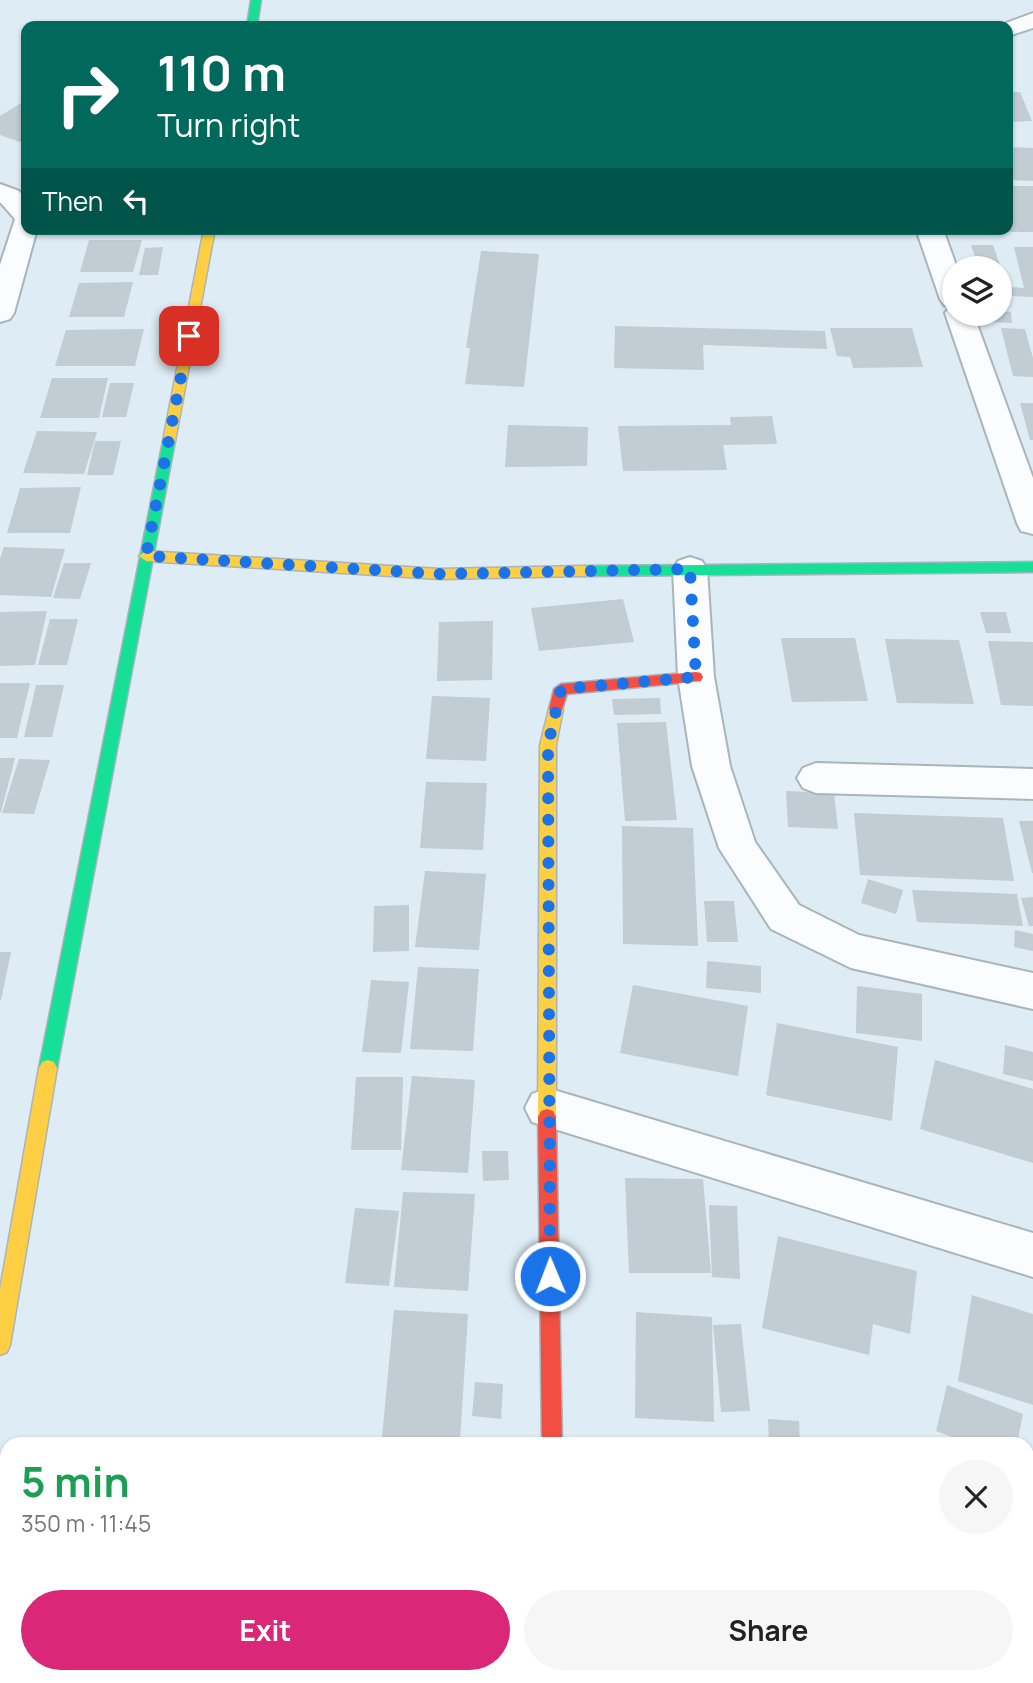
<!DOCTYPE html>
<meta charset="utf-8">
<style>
body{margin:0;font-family:Manrope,sans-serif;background:#f6f6f6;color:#222;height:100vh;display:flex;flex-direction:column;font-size:26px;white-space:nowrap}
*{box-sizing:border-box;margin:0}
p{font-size:23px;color:#767676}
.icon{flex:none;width:38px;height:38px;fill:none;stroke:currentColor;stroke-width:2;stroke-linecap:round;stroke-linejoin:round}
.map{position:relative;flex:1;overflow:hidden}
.drawer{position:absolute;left:0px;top:1437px;width:1034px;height:247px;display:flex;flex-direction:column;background:#fff;border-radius:21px 21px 0 0;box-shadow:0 2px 5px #0004}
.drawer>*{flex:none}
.guide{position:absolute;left:21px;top:21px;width:992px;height:214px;border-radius:14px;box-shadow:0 2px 5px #0004;background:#00695c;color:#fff;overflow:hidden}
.controls{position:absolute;left:942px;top:256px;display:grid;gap:14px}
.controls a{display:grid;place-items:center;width:70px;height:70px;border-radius:50%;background:#fff;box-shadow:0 2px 5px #0004;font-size:35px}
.pin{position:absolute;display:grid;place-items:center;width:60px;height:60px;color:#fff;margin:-30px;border-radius:14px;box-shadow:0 4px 10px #0006}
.me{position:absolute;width:77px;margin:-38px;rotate:359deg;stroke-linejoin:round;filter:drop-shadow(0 0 5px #0008)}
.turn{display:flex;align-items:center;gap:24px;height:147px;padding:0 21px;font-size:32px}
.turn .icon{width:91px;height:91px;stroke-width:2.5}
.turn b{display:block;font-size:49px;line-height:60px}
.then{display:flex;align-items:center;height:66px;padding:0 21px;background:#0003;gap:14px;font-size:26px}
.round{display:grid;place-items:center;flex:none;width:74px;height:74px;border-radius:37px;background:#f6f6f6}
.overview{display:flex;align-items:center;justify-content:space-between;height:119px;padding:0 21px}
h1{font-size:42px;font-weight:700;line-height:52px;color:#1e9e55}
.cta{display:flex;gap:14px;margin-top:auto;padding:14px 21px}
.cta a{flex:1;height:80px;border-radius:42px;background:#db2777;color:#fff;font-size:28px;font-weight:700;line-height:80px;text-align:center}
.cta a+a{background:#f6f6f6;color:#222}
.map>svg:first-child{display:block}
.building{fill:#c1ccd3}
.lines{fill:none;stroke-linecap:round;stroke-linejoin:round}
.street-casing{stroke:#aab4bb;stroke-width:4}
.fast-casing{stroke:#aab4bb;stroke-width:3}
.slow-casing{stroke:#aab4bb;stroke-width:3}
.jam-casing{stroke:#aab4bb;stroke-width:3}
.street{fill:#fafcfe;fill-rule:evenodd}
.fast{fill:#16e098;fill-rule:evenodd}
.slow{fill:#ffcf43;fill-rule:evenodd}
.jam{fill:#f24e42;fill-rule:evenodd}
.route{stroke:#1a73e8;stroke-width:12;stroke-dasharray:0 21.6}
</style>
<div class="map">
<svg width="1033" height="1683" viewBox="0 0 1033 1683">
<rect width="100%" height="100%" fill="#deecf5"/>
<g class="building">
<path d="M1008,92H1020L1032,121L1012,122L1014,127L1008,128Z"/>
<path d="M21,103L26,105V138L20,142L0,135V116Z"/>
<path d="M1008,147L1033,148V181L1008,180Z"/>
<rect x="1008" y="186" width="25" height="46"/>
<path d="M89,240H142L133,272H80Z"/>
<path d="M971,245H993L1008,288H999V268H979Z"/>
<path d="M163,247L158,275H139L145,248Z"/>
<path d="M1014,247H1033V297L1012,296L1010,287L1024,288Z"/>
<path d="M481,251L539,254L524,387L465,384L470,348H466Z"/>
<path d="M133,282L124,317H69L79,283Z"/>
<path d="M999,311L1011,312L1012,323L993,322L992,313Z"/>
<path d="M615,326L825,331L827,349L703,345L704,370L614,368Z"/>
<path d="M830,328H912L923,367L853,368L850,357L837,356Z"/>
<path d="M1001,328L1025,329L1033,358V377L1013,376Z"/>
<path d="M144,329L135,366H55L66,330Z"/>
<path d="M52,378H108L99,418H40Z"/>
<path d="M110,383H134L126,417H102Z"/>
<path d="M1020,403H1033V440H1030Z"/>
<path d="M772,416L777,444L723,445L727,470L623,471L618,426L731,425L730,417Z"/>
<path d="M508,425L588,427L587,466L505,467Z"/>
<path d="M37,431L97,432L84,474L23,473Z"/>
<path d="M95,441H121L113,475H87Z"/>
<path d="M81,487L70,533H7L20,488Z"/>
<path d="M4,547L65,549L51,597L0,595V559Z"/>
<path d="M64,563H91L80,599L53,598Z"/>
<path d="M623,599L634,642L539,651L531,608Z"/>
<path d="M47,611L35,665L0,666V612Z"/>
<path d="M980,612H1006L1011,633H986Z"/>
<path d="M50,619H78L67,665H38Z"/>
<path d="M493,621L492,680L437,681L439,622Z"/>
<path d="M781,638H855L868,701L792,702Z"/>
<path d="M885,639L959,640L974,704L897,703Z"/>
<path d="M988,641L1033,642V706L1001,705Z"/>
<path d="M0,683H30L17,738H0Z"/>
<path d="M36,685H64L52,737H24Z"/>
<path d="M432,696L490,698L486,761L426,759Z"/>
<path d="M660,698L661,714L614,715L612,699Z"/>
<path d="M666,722L677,820L625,821L617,723Z"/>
<path d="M0,758H15L1,812H0Z"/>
<path d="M19,759L50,760L34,814L2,813Z"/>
<path d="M426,782L487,783L483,850L420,848Z"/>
<path d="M786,791L834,793L838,829L788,827Z"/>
<path d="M854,813L1003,818L1014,881L860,875Z"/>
<path d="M1019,821H1033V873H1032Z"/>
<path d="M622,826L693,828L698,946L623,944Z"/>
<path d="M425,871L486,874L479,950L415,947Z"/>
<path d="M868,879L903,890L896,914L861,903Z"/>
<path d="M912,890L1017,894L1023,926L917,922Z"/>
<path d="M1033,897V926H1029L1021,898Z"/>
<path d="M704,901H734L738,942H707Z"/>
<path d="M409,905V951L373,952L374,906Z"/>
<path d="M1015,930L1033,934V951L1014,947Z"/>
<path d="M0,952H11L1,1000H0Z"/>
<path d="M707,961L761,966V993L706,988Z"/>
<path d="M418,967L479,969L473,1051L410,1049Z"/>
<path d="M371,980L409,982L401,1053L362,1052Z"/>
<path d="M633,985L748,1006L738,1076L620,1053Z"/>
<path d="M857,986L922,994V1041L856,1033Z"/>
<path d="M777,1023L898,1047L892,1121L766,1095Z"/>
<path d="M1005,1045L1033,1052V1081L1003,1074Z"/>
<path d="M935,1060L1033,1089V1163L920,1129Z"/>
<path d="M412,1076L475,1080L468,1173L401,1170Z"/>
<path d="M356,1077H403L401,1150H351Z"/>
<path d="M482,1151H508L509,1180L483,1181Z"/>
<path d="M625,1178L703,1179L711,1273H629Z"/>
<path d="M403,1192L475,1194L468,1291L394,1287Z"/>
<path d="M709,1205L737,1206L740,1279L712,1277Z"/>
<path d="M355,1208L399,1211L389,1286L345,1283Z"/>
<path d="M778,1236L917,1271L910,1334L873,1324L869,1355L762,1328Z"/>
<path d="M972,1295L1033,1314V1405L958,1381Z"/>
<path d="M394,1310L468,1314L460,1440L382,1437Z"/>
<path d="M636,1312L712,1317L714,1422L635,1418Z"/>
<path d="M741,1324L750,1411L721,1412L713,1325Z"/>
<path d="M475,1382L503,1384L501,1419L472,1416Z"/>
<path d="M947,1385L1023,1414L1017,1444H970L936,1431Z"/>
<path d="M768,1419L799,1421L800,1444H769Z"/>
<rect x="368" y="1676" width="89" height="7"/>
<path d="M647,1676H736L737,1683H648Z"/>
<path d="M747,1676H808V1683H748Z"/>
<path d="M828,1676H915V1683H829Z"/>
<path d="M926,1676H1016L1017,1683H927Z"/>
</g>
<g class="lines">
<g class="street-casing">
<g id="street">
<path d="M1033,13V28L1008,36V26H998Z"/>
<path d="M0,184L19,191L26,199V229H37L14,313L10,319L0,322V265L15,219L0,202Z"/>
<path d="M916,229H943L957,268H954V313H973L1033,478V534L1021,531L1017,523L945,313L950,307L944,305L940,299Z"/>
<path d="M690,557L702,561L707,569L714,677L730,766L755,842L799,905L859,935L1033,973V1009L851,968L771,929L719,848L692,766L678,677L673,569L678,561Z"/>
<path d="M816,763L1033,769V799L816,793L803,788L797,778L803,768Z"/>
<path d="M547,1088L1033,1233V1277L532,1122L525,1108L532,1094Z"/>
<rect x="529" y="1676" width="54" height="7"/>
</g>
</g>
<g class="fast-casing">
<g id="fast">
<path d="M251,0H261L257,26H247Z"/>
<path d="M169,437L175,441L57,1068L54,1074L48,1076L42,1074L39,1068L163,441Z"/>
<path d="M1033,562V572L585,576L578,571L585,566Z"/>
</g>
</g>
<g class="slow-casing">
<g id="slow">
<path d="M204,229H215L175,441L169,445L163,441Z"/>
<path d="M146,551L440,569L585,566L592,571L585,576L440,579L146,561L139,556Z"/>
<path d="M556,703L563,709L556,745V1117L553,1123L547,1125L541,1123L538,1117L540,745L549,709Z"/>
<path d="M48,1060L54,1062L57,1068L10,1345L7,1352L0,1355V1290L39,1068L42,1062Z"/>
</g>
</g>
<g class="jam-casing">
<g id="jam">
<path d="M696,672L701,673L703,677L701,681L567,694L561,713H551L549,709L554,689L561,684Z"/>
<path d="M547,1109L553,1111L556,1117L562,1444H542L538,1117L541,1111Z"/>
</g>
</g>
<use href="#street" class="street"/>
<use href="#fast" class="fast"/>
<use href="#slow" class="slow"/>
<use href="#jam" class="jam"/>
</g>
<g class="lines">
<path class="route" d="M189,336L146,556L440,574L690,569L696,677L561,689L548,745L550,1276"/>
</g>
</svg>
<div class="controls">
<a><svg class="icon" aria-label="layers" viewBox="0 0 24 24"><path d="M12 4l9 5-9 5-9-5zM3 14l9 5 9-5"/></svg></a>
</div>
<div class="pin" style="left:189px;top:336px;background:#d93025"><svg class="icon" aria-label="arrive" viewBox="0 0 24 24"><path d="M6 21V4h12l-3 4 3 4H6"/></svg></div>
<svg class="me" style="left:550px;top:1276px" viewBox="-20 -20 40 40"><circle r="17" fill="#1a73e8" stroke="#fff" stroke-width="3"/><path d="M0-11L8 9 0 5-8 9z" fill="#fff"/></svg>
<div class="guide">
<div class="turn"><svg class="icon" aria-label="right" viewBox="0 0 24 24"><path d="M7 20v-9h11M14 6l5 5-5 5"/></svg><div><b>110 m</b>Turn right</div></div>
<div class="then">Then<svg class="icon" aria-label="left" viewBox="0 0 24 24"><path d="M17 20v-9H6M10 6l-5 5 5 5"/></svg></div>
</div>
<section class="drawer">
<div class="overview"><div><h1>5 min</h1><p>350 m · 11:45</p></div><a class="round"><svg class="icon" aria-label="close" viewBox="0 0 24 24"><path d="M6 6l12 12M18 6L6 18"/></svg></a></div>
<div class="cta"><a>Exit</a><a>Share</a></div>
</section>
</div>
